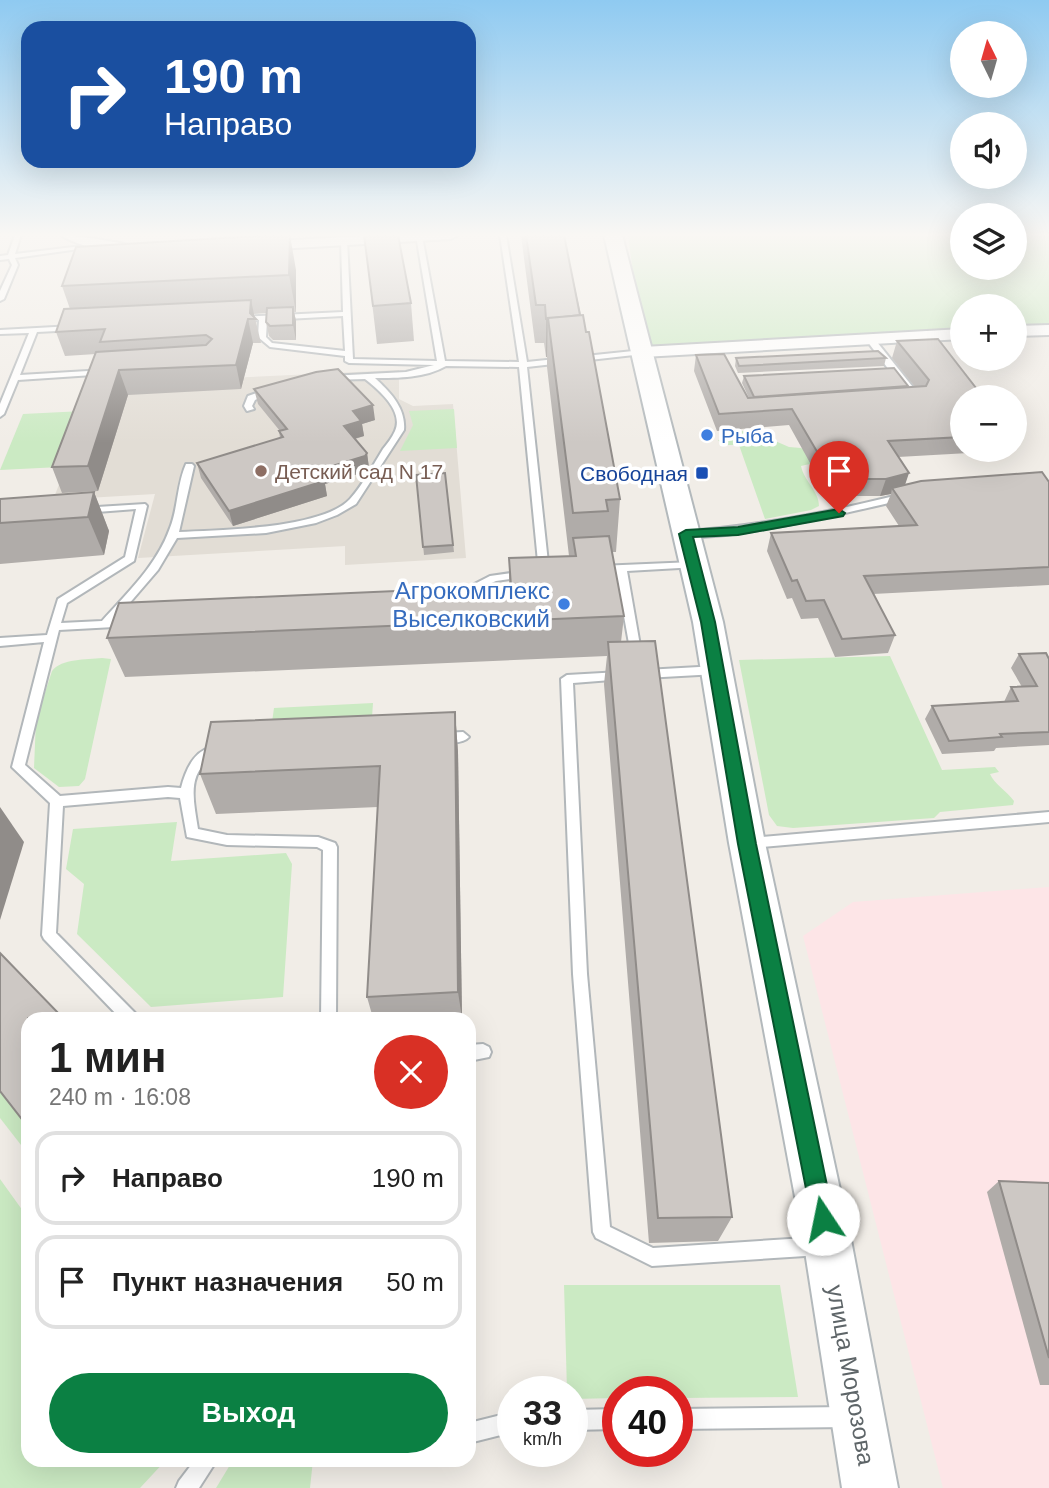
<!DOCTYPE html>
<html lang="ru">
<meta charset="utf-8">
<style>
body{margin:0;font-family:Arial,sans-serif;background:#f6f6f6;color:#222;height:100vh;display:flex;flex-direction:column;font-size:26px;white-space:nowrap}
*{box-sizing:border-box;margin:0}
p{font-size:23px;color:#767676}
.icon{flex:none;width:38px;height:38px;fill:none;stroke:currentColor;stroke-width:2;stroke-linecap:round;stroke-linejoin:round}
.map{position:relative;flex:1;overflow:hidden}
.panel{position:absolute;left:21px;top:1012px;width:455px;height:455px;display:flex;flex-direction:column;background:#fff;border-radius:21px;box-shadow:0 7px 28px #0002}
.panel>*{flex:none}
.top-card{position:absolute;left:21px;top:21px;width:455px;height:147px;border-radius:21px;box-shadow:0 7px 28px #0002;background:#1a4fa0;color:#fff;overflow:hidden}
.needle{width:46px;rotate:355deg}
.fabs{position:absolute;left:950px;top:21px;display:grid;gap:14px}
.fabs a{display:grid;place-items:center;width:77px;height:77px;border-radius:50%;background:#fff;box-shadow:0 7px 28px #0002;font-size:35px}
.speed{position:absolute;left:497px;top:1376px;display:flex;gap:14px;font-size:35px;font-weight:700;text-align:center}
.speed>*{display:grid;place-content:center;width:91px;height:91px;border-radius:50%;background:#fff;box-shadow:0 7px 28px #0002;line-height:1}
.speed small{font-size:18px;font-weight:400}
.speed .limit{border:10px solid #d22;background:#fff;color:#111}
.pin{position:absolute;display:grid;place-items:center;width:60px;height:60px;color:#fff;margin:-72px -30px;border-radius:50% 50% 50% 0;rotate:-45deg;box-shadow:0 0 7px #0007}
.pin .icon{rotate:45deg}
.me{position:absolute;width:77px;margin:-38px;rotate:349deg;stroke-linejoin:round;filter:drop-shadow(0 0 5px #0008)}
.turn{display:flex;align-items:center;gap:24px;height:147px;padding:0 28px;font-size:32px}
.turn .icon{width:91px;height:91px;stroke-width:2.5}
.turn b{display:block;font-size:49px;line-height:60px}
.round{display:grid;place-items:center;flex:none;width:74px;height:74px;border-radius:37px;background:#f6f6f6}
.head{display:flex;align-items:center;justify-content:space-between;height:119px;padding:0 28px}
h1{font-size:42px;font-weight:600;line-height:52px}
.button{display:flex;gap:14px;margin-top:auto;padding:14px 28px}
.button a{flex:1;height:80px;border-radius:42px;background:#0b8043;color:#fff;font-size:28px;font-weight:600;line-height:80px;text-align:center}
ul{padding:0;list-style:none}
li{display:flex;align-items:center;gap:21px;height:94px;margin:0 14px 10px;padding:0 14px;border:4px solid #e0e0e0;border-radius:21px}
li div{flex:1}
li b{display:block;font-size:26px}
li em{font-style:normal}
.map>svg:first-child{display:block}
.education{fill:#e2ddd5}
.medical{fill:#fde5e7}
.green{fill:#cbeac3}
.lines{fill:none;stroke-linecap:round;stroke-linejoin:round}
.lane-casing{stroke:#b2b7ba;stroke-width:4}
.street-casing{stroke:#b2b7ba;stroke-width:4}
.secondary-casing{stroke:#b3b9bc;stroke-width:4}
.lane{fill:#fff;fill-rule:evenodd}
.street{fill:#fff;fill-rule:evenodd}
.secondary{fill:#fff;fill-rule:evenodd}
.wall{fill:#b0aca9}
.shaded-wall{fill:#908c89}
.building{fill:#cdc8c4;stroke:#908c89;stroke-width:2}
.route{fill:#0b8043;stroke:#07532c;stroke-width:2}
.shop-dot{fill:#3f7fe0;stroke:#fff;stroke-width:2.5}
.education-dot{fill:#8d6e63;stroke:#fff;stroke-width:2.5}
.transit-dot{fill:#1a4fb4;stroke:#fff;stroke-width:2.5}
.labels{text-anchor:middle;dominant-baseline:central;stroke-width:7;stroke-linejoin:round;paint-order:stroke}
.far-shop-label{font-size:21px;fill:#366cbe;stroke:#fff;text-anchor:start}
.far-education-label{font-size:21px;fill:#785e54;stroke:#fff;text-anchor:start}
.far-transit-label{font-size:21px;fill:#164399;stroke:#fff;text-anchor:end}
.shop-label{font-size:24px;fill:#366cbe;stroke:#fff;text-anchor:end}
.street-label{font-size:24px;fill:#5e6568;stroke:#fff}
</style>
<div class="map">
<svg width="1049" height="1488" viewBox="0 0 1049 1488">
<rect width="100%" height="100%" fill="#f1ede7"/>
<path class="education" d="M399,370V399L413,406L453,404L466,558L345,565V546L138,558L155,494L53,500L98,384Z"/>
<path class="medical" d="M1049,887V1488H943L803,936L853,902Z"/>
<g class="green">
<path d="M628,235H962V268H1015V235H1049V330L1015,332V306H962V335L643,352Z"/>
<path d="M454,409L457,448L400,451L413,425L409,411Z"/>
<path d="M83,411L60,467L0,470L23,414Z"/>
<path d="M743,431L766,437L789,447L801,448L823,461L801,466C804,481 819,491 819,506L811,510L765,519L739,445H722L718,440L723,439L720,433Z"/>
<path d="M890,656L942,770L995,767L999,772L990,774C994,784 1007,791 1014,801L1013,805L940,812L934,818L793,828L777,826L769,815L739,660Z"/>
<path d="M102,658L111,659L85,779L79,786L59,787L34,768L36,720L52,671C62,658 86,660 102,658Z"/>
<path d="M373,703L371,732L270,736L274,708Z"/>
<path d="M177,822L171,861L286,853L292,864L283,997L151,1007L77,934L84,884L66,869L73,829Z"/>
<path d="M0,1078L28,1113V1154L0,1118Z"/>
<path d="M0,1179L28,1218V1460H166L140,1488H0Z"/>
<path d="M564,1285H780L798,1397L677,1398V1391H618V1398L572,1399V1391H567Z"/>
<path d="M233,1460H313L310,1488H216Z"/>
</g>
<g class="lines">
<g class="lane-casing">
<g id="lane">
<path d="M15,235H21L15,254L90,245L93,247L15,258L18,265L4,299L0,301V291L12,265L9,259L0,260V256L8,255Z"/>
<path d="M416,235L422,236L445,361L519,362L500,235H506L527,362L643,350L647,352L643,354L527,367L549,572L548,574L544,575L539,572L519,367L446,366C425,378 399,378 375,378C390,392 406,408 404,430L356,504L337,515L316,523L266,533L177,538L158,570L115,620H133L134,623L133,626L59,630L25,765L60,796L168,787L181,788C186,768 197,743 222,748L224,751L222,754C185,767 193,797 198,829L227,835L318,837L335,843L337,847L336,1018H321L323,850L317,847L227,845L187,837L180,798L168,797L63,806L56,933L135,1013L138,1018H120L44,939L42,935L50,803L12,767L44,642L0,646V638L47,635L58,599L125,557L136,509L84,513L81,512V508L145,504L147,506L134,561L67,603L61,623L102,621C128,592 157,565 170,528C178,508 177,484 186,464H192L194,466L179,532C220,530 322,529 350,499C363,485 373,465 383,449C387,444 392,438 395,431C404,411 379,390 365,379L329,380L325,378L329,376L406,372L434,365L349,363L345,361V356L270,347L258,337L259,320L238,321L234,319L238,317L343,312L341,240L344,238L347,240L353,359L437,361ZM343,316L345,351L272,343L266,337L267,320Z"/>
<path d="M73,326L77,328L76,330L37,332L20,375L105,370L109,372L108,374L18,380L4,414L0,417V404L29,333L0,334V330Z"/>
<path d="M867,337H873L920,396V400H912L867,341Z"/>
<path d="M268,389L275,391L255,400L252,406L254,409L247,411L244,406L248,396Z"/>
<path d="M902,494L905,495V499C873,507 701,548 681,534L686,531C759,526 831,512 902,494Z"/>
<path d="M693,562L697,563V567L627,571L642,657L636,661L632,660L616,572H599L594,569L599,566Z"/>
<path d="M525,571L530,574L529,576L496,581L460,597L455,594L490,576Z"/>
<path d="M717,666L723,670L717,674L645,678L639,674L645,670Z"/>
<path d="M620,672L624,673L626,676L624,679L573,683L587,974L610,1227L653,1248L821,1237L827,1240L830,1246L827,1252L821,1255L652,1266L596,1238L593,1232L573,974L561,679L567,675Z"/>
<path d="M463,732L469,737C463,744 442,745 436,738L442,733Z"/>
<path d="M1049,812V822L751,848L746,847L744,843L746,839L751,838Z"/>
<path d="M483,1044L489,1047L491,1052L489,1057L469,1061V1045Z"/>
<path d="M848,1407L855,1410L858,1417L855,1424L848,1427L677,1429V1409Z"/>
<path d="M618,1409V1429L572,1430V1410Z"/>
<path d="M513,1412V1432L469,1443V1423Z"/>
<path d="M195,1460H217L199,1488H176L179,1481Z"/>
</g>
</g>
<g class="street-casing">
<g id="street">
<path d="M61,235C74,235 136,244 143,250C131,260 73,245 61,235Z"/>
<path d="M380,235H458L451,239L260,250L253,246L260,242Z"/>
<path d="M1049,325V335L1015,336V326Z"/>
<path d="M962,329V339L643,357L635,352L643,347Z"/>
</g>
</g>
<g class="secondary-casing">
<path id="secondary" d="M604,235H622L723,622L765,843L852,1245L898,1488H842L804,1245L729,843L693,622Z"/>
</g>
<use href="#lane" class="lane"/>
<use href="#street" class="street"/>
<use href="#secondary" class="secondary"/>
</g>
<g class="wall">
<path d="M364,235L411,303L414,341L377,344Z"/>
<path d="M521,235H564L620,499L616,552H612L624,616L621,642L732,1217L718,1241L649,1243L604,684L607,656L125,677L107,638L509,586V558L569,556L547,367V357H546L544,343H535Z"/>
<path d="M296,270V312H294L296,321V340H273L269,336L266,322V313L254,314L261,343H253L241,389L128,395L98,491L62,493L52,467L96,354L65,356L56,332L70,309L62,286Z"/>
<path d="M897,341L962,397V450H1005L1004,451L898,457L905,485L1049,482V585L873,594L895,635L888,653L835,657L818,618L801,619L792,598L787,599L767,551L771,533L899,526L886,506L891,494L880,496H852L847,488L825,490L789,425L717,431L694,371L696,355L748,398H749L742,383L744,376L908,387H915L892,358Z"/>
<path d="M736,358H886L884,366L738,373L735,366Z"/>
<path d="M254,389L375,420L362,424L364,436L355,439L367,453L369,468L367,471L325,484L327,496L233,526L201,478L197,463L280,438L279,431H280L258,404Z"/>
<path d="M445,473L454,552L424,555L416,475Z"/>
<path d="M94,492L109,531L104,555L0,564V499Z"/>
<path d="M1019,654L1049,659V745L996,748L994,751L942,754L925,719L932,706L1004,702L1011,687H1022L1011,668Z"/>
<path d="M455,712L458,752L462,1018H373L367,997L378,807L216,814L200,774Z"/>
<path d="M999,1181L1049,1183V1385H1040L987,1192Z"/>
</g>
<g class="shaded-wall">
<path d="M290,235L296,270V312L289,275Z"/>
<path d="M251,300L255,319L250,313Z"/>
<path d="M293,307L296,321V340L293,325Z"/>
<path d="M248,319L253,343L241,389L236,365Z"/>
<path d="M546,319H548L547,357H546Z"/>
<path d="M119,370L128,395L98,491L88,466Z"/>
<path d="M373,405L375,420L362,424L364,436L346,441L344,426L353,411Z"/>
<path d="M367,453L369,468L367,471L325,484L327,496L233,526L229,511L316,471Z"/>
<path d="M909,473L903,491L892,488L891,494L880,496L886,479Z"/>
<path d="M94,492L109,531L104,555L88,517Z"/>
<path d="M455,712L458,752L462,1018L458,992Z"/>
<path d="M0,807L24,842L0,920Z"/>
</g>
<g class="building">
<path d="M274,235H290L289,275L62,286L76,247Z"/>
<path d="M364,235H398L411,303L373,306Z"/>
<path d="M526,235H564L580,315L546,319L545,305H536Z"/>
<path d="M251,300L250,313L256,319H248L236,365L119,370L88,466L52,467L96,352L206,345L212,339L206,335L100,342L105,329L56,332L64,309Z"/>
<path d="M293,307V325L270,326L266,322L267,308Z"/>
<path d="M583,315L586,332H589L620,499L606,500L608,511L573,513L548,318Z"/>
<path d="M938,339L983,397H962V437L888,441L909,473L886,479H857L852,471L829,472L792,409L719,414L696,355L724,354L748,398L926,386L929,380L897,341Z"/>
<path d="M878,351L886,358L739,366L736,358Z"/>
<path d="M894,368L908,386L754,397L744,376Z"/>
<path d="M338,369L373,405L353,411L361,421L344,426L367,453L365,456L316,471L324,481L229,511L197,463L283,437L279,431L287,429L254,389L316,372Z"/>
<path d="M1042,472L1049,482V567L864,576L895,635L842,639L824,600L806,601L797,580L792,581L771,533L917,525L892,488L921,481Z"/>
<path d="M445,473L453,545L423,547L416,475Z"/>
<path d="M94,492L88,517L0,523V499Z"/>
<path d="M609,536L624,616L107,638L119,603L511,586L509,558L576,556L573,538Z"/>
<path d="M655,641L732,1217L658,1218L608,642Z"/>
<path d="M1046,653L1049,659V732L1000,734L1002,737L949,741L932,706L1018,701L1011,687L1037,686L1019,654Z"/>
<path d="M455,712L458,992L367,997L380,766L200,774L211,722Z"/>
<path d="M0,953L63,1018H28V1127L0,1091Z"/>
<path d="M999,1181L1049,1183V1358Z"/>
</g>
<linearGradient id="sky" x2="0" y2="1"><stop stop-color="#8fcaf1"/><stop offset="0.53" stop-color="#f9f7f4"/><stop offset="1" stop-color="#f9f7f4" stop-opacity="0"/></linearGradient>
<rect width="1049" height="443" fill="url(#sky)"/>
<path class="route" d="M839,509L845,513L843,516L738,535L693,537L715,622L756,844L834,1219L831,1227L823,1230L815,1227L812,1219L738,844L701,622L679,534L686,530L738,527Z"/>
<g class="shop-dot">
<circle cx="707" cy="435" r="7"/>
<circle cx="564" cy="604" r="7"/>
</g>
<circle class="education-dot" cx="261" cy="471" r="7"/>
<rect class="transit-dot" x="695" y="466" width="14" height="14" rx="3.5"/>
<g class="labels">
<g class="far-shop-label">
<text x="721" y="435">Рыба</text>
</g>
<g class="far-education-label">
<text x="275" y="471">Детский сад N 17</text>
</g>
<g class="far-transit-label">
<text x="688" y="473">Свободная</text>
</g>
<g class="shop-label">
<text x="550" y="590">Агрокомплекс<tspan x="550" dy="28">Выселковский</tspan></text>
</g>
<g class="street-label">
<text transform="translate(851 1375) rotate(80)">улица Морозова</text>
</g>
</g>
</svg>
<div class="fabs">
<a><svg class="needle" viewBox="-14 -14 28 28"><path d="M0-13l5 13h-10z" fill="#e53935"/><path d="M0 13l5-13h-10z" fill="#767676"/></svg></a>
<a><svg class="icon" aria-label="sound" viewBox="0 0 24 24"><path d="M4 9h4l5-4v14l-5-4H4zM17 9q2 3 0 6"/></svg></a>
<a><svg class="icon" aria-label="layers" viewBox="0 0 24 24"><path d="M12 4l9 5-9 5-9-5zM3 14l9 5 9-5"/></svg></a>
<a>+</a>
<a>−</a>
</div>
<div class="speed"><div>33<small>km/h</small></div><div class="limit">40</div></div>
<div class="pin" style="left:839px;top:513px;background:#d93025"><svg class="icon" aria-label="arrive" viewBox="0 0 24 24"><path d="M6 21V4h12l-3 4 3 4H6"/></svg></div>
<svg class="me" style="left:823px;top:1219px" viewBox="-20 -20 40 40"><circle r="19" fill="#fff"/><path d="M0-13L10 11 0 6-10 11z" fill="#0b8043"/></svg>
<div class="top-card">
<div class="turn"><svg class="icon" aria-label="right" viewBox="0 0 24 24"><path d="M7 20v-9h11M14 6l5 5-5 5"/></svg><div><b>190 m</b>Направо</div></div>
</div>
<section class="panel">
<div class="head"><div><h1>1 мин</h1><p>240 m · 16:08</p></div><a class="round" style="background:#d93025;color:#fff"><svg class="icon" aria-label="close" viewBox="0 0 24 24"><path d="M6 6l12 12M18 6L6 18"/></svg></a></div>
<ul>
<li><svg class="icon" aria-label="right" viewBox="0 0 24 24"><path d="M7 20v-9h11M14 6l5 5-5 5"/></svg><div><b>Направо</b></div><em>190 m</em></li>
<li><svg class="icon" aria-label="arrive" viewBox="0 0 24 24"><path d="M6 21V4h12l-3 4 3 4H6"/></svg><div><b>Пункт назначения</b></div><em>50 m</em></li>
</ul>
<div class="button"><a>Выход</a></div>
</section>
</div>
